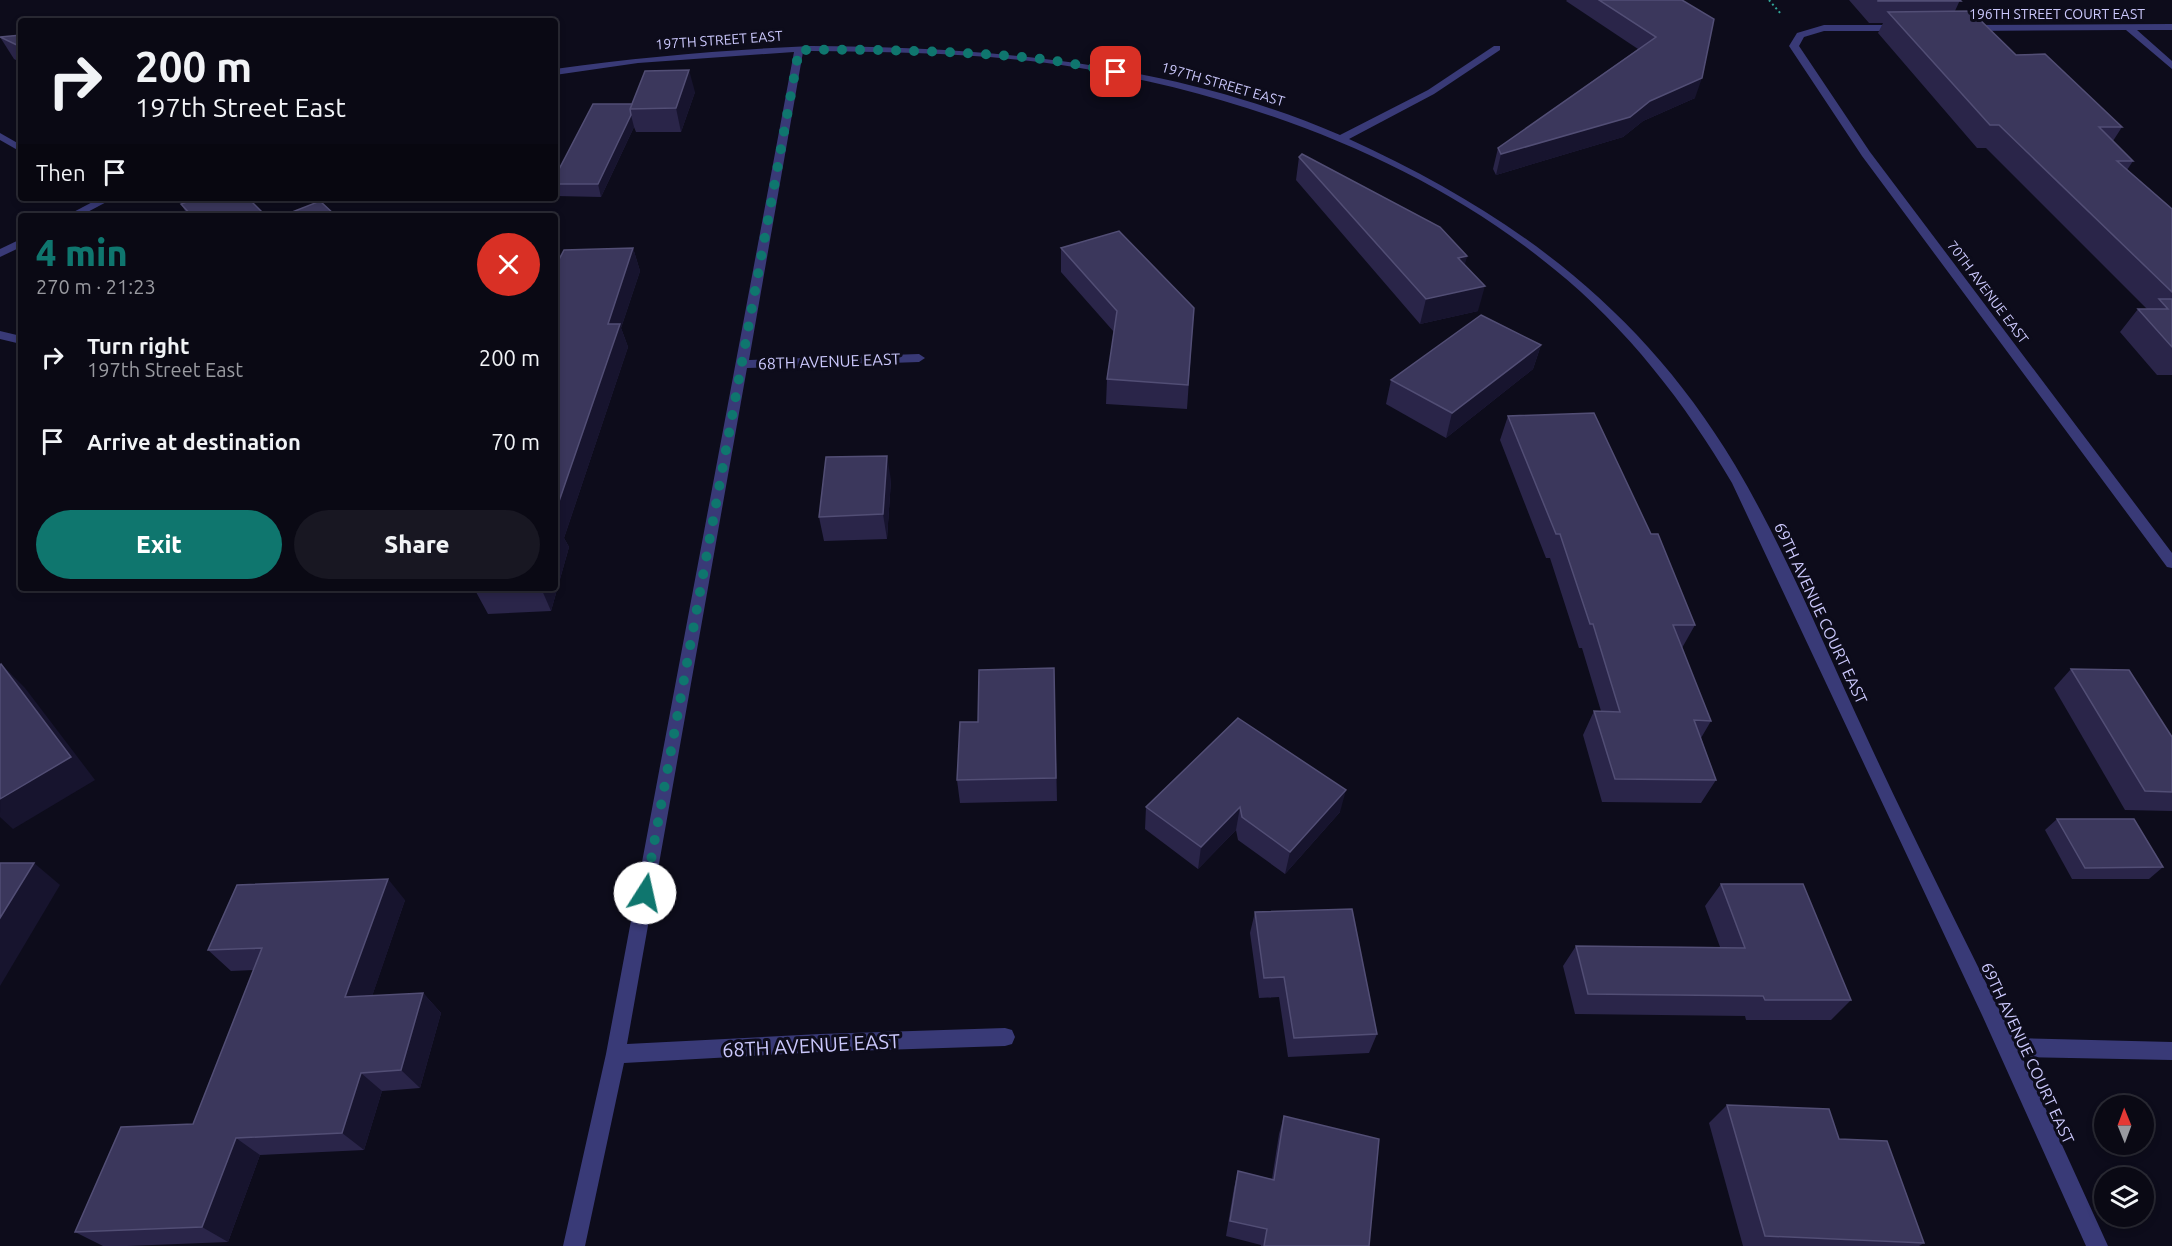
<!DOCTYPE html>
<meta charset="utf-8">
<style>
body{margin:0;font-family:Ubuntu,sans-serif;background:#181722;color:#f1f3f6;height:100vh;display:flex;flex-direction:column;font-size:22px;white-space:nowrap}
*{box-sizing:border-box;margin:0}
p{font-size:20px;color:#999aa0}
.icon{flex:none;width:33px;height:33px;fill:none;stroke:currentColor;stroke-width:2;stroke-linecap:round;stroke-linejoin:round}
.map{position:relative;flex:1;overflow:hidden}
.sheet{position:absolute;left:18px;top:213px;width:540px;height:378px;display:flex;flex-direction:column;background:#0a0914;border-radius:6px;box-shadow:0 3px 9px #0003,0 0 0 2px #2a2a34}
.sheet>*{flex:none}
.banner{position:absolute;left:18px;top:18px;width:540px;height:183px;border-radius:6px;box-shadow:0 3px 9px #0003,0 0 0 2px #2a2a34;background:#0a0914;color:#f1f3f6;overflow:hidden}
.needle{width:39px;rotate:359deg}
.buttons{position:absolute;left:2094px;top:1095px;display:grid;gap:12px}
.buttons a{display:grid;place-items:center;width:60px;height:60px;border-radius:50%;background:#0a0914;box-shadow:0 3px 9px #0003,0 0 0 2px #2a2a34;font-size:30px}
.pin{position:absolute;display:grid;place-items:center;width:51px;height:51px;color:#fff;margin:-26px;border-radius:12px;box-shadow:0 3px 9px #0006}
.me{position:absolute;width:66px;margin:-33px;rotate:10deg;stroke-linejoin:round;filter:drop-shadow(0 0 4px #0008)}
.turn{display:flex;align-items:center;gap:21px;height:126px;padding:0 18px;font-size:27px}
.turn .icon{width:78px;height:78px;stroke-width:2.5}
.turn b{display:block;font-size:42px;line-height:51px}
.then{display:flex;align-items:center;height:57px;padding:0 18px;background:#0003;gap:12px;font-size:22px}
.round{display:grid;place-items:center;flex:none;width:63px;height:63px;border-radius:32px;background:#181722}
.headline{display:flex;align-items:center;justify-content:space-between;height:102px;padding:0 18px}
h1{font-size:36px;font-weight:800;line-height:45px;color:#0f766e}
.primary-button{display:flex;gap:12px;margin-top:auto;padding:12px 18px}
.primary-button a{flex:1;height:69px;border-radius:36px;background:#0f766e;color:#fff;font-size:24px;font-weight:800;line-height:69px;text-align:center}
.primary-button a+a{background:#181722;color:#f1f3f6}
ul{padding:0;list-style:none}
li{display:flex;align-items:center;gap:18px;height:84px;padding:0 18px}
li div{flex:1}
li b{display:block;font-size:22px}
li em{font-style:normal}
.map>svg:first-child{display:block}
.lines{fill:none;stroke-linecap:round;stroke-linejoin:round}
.path{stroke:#32a699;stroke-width:2;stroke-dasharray:2 3;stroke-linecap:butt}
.minor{fill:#393a77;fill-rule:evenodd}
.wall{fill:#2a2549}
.shaded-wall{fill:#17142e}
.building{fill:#3b375c;stroke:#524e75;stroke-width:1.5}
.route{stroke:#0f766e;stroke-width:10;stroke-dasharray:0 18}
.labels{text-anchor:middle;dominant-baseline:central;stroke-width:6;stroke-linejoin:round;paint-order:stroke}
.far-street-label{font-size:14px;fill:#cbc8fc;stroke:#0d0c1b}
.street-label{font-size:16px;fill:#cbc8fc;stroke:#0d0c1b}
.near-street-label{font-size:20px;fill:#cbc8fc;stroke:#0d0c1b}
</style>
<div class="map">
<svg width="2172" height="1246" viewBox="0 0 2172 1246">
<rect width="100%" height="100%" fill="#0d0c1b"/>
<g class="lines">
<path class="path" d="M1769,0L1781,14"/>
<g class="minor">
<path d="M2172,24V30H2137L2172,61V69L2126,30L1968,31L1964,28L1968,25Z"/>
<path d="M1824,25H1899L1903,28L1899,31H1824L1804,37L1799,46L1870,152L2172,553V568L2167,567L1862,156L1789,46L1797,33Z"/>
<path d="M811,46C992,47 1172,63 1340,135L1428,90L1494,46H1500V50L1434,94L1349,139C1513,214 1641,308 1735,465C1786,551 1824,646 1866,736C1913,838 1964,937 2013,1038L2172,1042V1060L2022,1057L2108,1246H2086L1982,1015L1732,483C1686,404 1626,327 1554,269C1419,158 1245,95 1074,67C987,53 899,52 811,51L803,52L749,360L919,354L925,358L919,362L747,368L627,1044L820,1034L1005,1028L1012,1030L1015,1037L1012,1044L1005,1046L820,1052L624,1063L585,1246H563L606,1054L794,52L638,63L555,75V69C640,57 725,50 811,46Z"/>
<path d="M0,133L21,145V152L0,140Z"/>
<path d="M100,198H114L80,216H66Z"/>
<path d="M21,239V247L0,257V249Z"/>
<path d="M0,331L21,336V344L0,339Z"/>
</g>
</g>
<g class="wall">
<path d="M1567,0H1682L1695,98L1643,121L1623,137L1496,175L1493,169L1498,148L1638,49L1566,1Z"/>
<path d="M1849,0H1960L1955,11L2016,55L2122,127L2113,141L2133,161L2127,170L2172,209V375H2157L2120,332L2138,309H2147L1986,148H1977L1878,33L1883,23H1869Z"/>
<path d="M21,35V63L14,59L0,37Z"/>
<path d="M695,92L681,132H636L634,127L601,197L556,196L555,177L632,104Z"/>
<path d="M1299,157L1467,256L1464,265L1478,311L1420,324L1296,180Z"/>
<path d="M181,204L266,216H188Z"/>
<path d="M633,248L640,271L621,328L628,347L564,538L569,547L551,611L488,614L476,592L477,588H555V267Z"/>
<path d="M1061,248L1194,308L1187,409L1106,404L1107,379L1114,332L1061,272Z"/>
<path d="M1541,345L1533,369L1446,438L1386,404L1391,380Z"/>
<path d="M1508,416L1695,625L1682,648L1711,721L1701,738L1716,780L1701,803L1602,802L1583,735L1594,711H1601L1582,648H1579L1550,558H1546L1500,440Z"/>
<path d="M891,480L887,539L824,541L819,517Z"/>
<path d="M1054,668L1057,801L960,803L957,780L978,722Z"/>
<path d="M2071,669L2172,737V811L2125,810L2054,688Z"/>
<path d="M1238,718L1340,812L1285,874L1238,840L1236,830L1198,869L1145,829L1146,807Z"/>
<path d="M2057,819L2163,867L2149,879H2072L2045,830Z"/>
<path d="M1721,884L1851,1000L1831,1020H1746L1745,1016L1575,1014L1563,966L1576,946L1720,947L1705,906Z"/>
<path d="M405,900L372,996L423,993L441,1013L420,1088L382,1091L364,1150L260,1155L228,1242L127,1246H103L75,1232L193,1124L254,970L231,971L208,950Z"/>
<path d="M1255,912L1377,1034L1369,1053L1288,1057L1279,997L1259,998L1250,933Z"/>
<path d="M1727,1105L1839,1139L1924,1243L1919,1246H1743L1709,1123Z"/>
<path d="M1284,1116L1369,1246H1261V1245L1226,1236L1234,1188L1238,1171L1272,1179L1279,1134Z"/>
</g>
<g class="shaded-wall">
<path d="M689,70L695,92L681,132L676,108Z"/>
<path d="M1702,78L1695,98L1643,121L1623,137L1496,175L1501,154L1650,101Z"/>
<path d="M631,115L634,127L601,197L598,184Z"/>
<path d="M633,248L640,271L621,328L628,347L564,538L569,547L551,611L541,588H555V513L608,324Z"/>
<path d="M1467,256L1461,280L1458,258Z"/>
<path d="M1485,286L1478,311L1420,324L1426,299Z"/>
<path d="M1541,345L1533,369L1446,438L1452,413Z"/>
<path d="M887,456L891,480L887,539L883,514Z"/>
<path d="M1,664L25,688L95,780L13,829L0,817Z"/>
<path d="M1346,790L1340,812L1285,874L1290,852Z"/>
<path d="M1240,807L1236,830L1198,869L1201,847Z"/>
<path d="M34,863L60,885L0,986V918Z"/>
<path d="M388,879L405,900L365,1017L345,997Z"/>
<path d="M423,993L441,1013L420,1088L401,1070Z"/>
<path d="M361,1073L382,1091L364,1150L342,1133Z"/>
<path d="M236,1138L260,1155L228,1242L202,1227Z"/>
</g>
<g class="building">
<path d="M1599,0H1682L1714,19L1702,78L1650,101L1630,117L1501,154L1498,148L1656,37Z"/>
<path d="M1878,0H1960L1961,1H1878Z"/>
<path d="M1971,11L2016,55L2045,54L2122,127H2099L2133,161H2117L2172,209V292L1999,125H1990L1888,12Z"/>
<path d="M21,35V47L0,37Z"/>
<path d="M689,70L676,108L630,109L645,71Z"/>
<path d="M593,104H632L630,109L631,115L598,184H555V177Z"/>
<path d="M1302,154L1440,227L1467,256L1458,258L1485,286L1426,299L1299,157Z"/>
<path d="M198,198H248L266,216H192L181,204Z"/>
<path d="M320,201L336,216H282Z"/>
<path d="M1119,231L1194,308L1188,385L1107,379L1117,311L1061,248Z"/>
<path d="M633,248L608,324H620L555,513V267L564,250Z"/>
<path d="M2159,299H2172V347L2138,309H2168Z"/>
<path d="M1481,315L1541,345L1452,413L1391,380Z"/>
<path d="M1594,413L1651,534H1658L1695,625H1673L1711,721L1694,720L1716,780L1615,779L1594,711L1620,712L1593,624H1590L1560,534H1556L1508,416Z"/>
<path d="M887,456L883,514L819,517L826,457Z"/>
<path d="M555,525H559L555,538Z"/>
<path d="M477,588H541L476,592Z"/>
<path d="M1,664L71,757L0,799V665Z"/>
<path d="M1054,668L1056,778L957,780L960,722H978L979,670Z"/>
<path d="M2071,669L2129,670L2172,737V792L2145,791Z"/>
<path d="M1238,718L1346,790L1290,852L1242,817L1240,807L1201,847L1146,807Z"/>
<path d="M2057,819H2134L2163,867L2085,868Z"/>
<path d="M0,863H34L0,918Z"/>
<path d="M388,879L345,997L423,993L401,1070L361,1073L342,1133L236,1138L202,1227L75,1232L121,1127L193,1124L262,948L208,950L237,885Z"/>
<path d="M1721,884H1803L1851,1000H1765L1763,996L1588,994L1576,946L1745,948Z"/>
<path d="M1352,909L1377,1034L1294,1038L1284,977L1264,978L1255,912Z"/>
<path d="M1727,1105L1829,1109L1839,1139L1887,1141L1924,1243L1765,1236Z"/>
<path d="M1284,1116L1379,1139L1369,1246H1264L1267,1229L1230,1221L1238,1171L1274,1180Z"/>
</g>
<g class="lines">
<path class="route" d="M645,893L799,50C877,49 956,51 1034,58C1061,61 1089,67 1116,72"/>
</g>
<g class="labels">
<g class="far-street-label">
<text x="2057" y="14">196TH STREET COURT EAST</text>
<text transform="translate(719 40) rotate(-4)">197TH STREET EAST</text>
<text transform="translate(1223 84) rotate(16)">197TH STREET EAST</text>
<text transform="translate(1988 292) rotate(53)">70TH AVENUE EAST</text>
</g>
<g class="street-label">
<text transform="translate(829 361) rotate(-2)">68TH AVENUE EAST</text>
<text transform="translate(1821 613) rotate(65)">69TH AVENUE COURT EAST</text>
<text transform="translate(2028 1053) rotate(65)">69TH AVENUE COURT EAST</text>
</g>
<g class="near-street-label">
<text transform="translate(811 1045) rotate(-3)">68TH AVENUE EAST</text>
</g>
</g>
</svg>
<div class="buttons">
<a><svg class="needle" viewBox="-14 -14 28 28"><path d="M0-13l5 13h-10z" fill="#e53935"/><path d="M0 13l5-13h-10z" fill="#999aa0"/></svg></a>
<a><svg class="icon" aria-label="layers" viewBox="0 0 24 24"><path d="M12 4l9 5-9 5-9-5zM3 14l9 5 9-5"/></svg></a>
</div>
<div class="pin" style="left:1116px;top:72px;background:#d93025"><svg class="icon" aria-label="arrive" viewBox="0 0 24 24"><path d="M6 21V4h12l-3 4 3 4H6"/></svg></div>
<svg class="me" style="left:645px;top:893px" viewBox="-20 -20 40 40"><circle r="19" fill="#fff"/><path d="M0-13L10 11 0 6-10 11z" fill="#0f766e"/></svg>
<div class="banner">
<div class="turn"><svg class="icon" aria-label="right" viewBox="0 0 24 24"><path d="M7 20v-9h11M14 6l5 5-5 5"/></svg><div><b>200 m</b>197th Street East</div></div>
<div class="then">Then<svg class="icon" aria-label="arrive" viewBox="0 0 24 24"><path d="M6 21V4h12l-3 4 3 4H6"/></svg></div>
</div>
<section class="sheet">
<div class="headline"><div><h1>4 min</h1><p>270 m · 21:23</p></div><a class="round" style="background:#d93025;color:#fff"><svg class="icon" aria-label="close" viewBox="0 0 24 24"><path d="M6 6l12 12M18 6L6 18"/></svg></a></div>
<ul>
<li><svg class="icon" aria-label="right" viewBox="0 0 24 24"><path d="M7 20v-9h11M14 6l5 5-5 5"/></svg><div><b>Turn right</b><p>197th Street East</p></div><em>200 m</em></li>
<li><svg class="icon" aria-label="arrive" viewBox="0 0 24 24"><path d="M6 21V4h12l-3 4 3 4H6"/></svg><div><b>Arrive at destination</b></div><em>70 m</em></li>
</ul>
<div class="primary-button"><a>Exit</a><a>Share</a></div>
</section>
</div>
